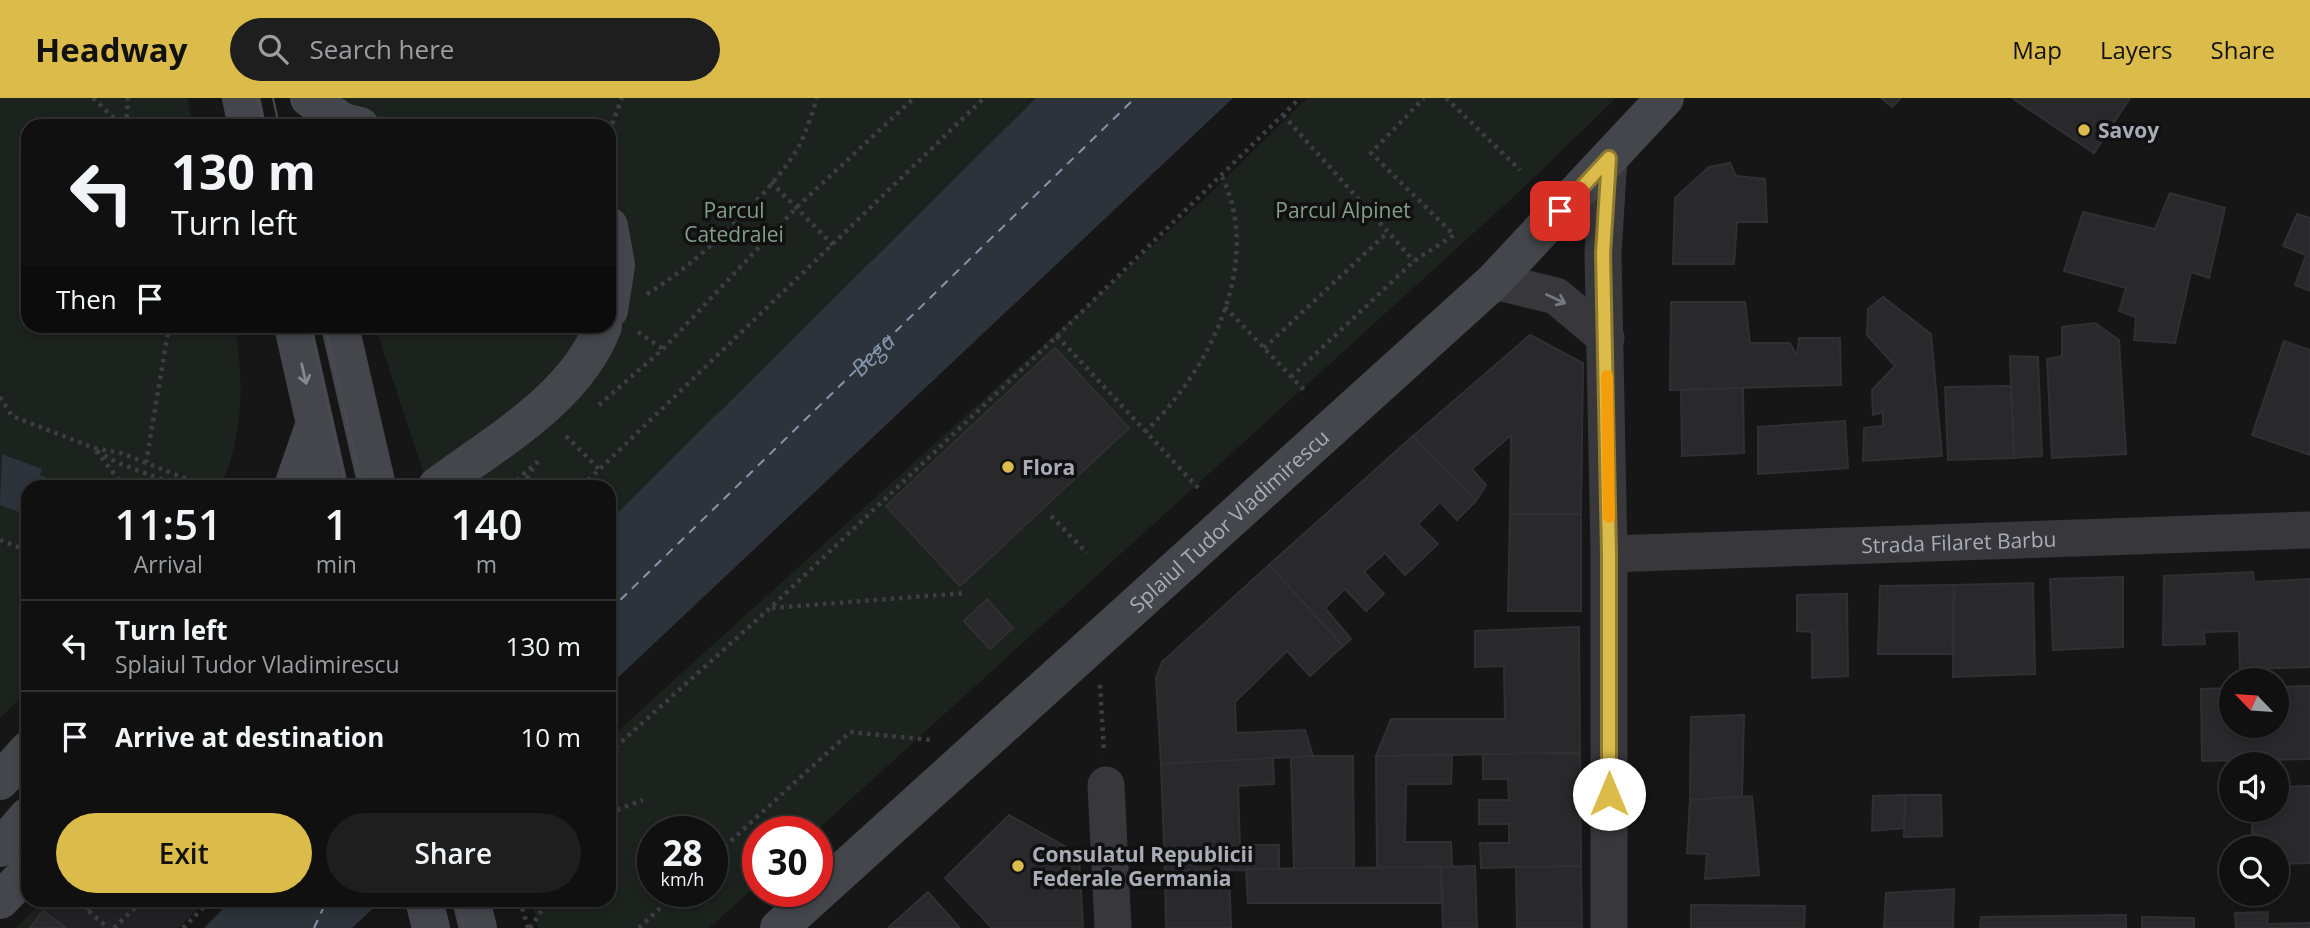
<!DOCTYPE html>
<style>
body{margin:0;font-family:"Open Sans",sans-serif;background:#1e1e1f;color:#f1f3f6;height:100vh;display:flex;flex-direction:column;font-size:26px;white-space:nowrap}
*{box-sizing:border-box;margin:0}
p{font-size:23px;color:#9c9d9f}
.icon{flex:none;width:38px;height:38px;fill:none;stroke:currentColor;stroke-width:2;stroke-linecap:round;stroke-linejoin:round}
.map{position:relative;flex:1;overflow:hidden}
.drawer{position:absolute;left:21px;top:382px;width:595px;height:427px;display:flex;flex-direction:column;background:#101011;border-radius:21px;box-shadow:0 4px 10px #0003,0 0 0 2px #303031}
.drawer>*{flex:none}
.top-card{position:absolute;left:21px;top:21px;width:595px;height:214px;border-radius:21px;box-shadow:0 4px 10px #0003,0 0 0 2px #303031;background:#101011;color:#f1f3f6;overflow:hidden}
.needle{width:46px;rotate:295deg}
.buttons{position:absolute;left:2219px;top:570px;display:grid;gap:14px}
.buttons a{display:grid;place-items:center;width:70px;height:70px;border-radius:50%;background:#101011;box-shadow:0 4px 10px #0003,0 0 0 2px #303031;font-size:35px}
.speed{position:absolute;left:637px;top:718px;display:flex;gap:14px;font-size:35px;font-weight:700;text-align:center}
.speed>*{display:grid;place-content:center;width:91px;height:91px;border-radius:50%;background:#101011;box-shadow:0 4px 10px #0003,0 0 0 2px #303031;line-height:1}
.speed small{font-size:18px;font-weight:400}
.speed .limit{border:10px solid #d22;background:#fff;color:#111}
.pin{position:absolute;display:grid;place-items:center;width:60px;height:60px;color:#fff;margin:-30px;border-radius:14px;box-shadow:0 4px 10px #0006}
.me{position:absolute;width:77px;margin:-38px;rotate:0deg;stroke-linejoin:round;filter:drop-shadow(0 0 5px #0008)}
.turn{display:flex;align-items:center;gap:24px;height:147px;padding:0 35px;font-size:32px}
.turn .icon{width:91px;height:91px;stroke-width:2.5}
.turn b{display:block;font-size:49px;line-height:60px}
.then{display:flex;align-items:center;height:66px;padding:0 35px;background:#0003;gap:14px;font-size:26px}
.eta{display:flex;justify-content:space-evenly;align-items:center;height:119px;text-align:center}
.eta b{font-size:42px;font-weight:600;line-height:49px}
.primary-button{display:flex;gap:14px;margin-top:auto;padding:14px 35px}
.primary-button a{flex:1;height:80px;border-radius:42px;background:#dbbc4a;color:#111;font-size:28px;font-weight:600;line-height:80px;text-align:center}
.primary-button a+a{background:#1e1e1f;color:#f1f3f6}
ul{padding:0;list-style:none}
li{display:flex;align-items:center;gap:21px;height:91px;padding:0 35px;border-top:2px solid #303031}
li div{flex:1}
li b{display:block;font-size:26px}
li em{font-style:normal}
header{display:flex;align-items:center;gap:42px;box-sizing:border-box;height:98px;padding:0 35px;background:#dbbc4a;color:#111}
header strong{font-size:33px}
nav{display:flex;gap:38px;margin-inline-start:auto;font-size:24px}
.search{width:490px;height:63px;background:#1e1e1f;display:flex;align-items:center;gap:18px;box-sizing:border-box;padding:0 24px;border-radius:38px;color:#9c9d9f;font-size:26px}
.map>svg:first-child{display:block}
.built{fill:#222224}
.green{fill:#1c221e;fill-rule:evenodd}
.water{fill:#2d333a}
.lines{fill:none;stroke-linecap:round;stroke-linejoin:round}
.ferry{stroke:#8595ac;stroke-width:2;stroke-dasharray:9 7;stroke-linecap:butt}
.building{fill:#29292b;stroke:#303033;stroke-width:2}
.path{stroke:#3d3e43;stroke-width:4.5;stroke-dasharray:3.5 5;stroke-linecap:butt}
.street{stroke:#37373c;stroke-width:37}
.secondary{stroke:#45464b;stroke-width:38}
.tram{stroke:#4a4b50;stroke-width:2}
.secondary-bridge{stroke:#45464b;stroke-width:38}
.oneway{stroke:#76777f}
.oneway2{stroke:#868891}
.route-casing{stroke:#8e7a30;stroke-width:18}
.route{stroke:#dbbc4a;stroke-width:12}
.slow{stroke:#f59e0b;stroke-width:12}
.poi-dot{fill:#dbbc4a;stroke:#111112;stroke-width:2.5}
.labels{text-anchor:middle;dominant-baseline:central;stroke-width:7;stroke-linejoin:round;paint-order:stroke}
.poi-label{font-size:21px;font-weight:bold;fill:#a9acb6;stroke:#111112;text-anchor:start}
.park-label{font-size:21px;fill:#839e88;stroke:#111112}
.street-label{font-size:21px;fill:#a9acb6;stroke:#111112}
.water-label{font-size:23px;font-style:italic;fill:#8595ac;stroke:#111112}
</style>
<header>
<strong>Headway</strong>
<div class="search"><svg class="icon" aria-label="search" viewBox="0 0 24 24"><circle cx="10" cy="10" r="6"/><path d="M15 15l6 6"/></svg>Search here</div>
<nav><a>Map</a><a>Layers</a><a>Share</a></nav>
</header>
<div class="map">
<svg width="2310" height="830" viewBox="0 0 2310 830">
<rect width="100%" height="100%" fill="#161617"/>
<path class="built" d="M43,802H206L178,830H68L39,806Z"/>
<g class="green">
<path d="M0,0H187L193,28H28V228H235C244,281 244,338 221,388H28V593L0,620Z"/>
<path d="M299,0H1036L609,423V388H428L375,228H609V28H308Z"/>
<path d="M1307,0H1616L1521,92L816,733H758V786L709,830H538L531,802H609V641L1203,102ZM653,733H712V793H653Z"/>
<path d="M39,806L68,830H16Z"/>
</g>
<g class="water">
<path d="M1036,0H1233L609,588V423Z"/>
<path d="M2,356L42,371L40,377L69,388H28V411L24,416L0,407Z"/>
<path d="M232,802H382L352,830H204Z"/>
</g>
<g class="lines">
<g class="ferry">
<path id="s1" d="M609,513L1135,0"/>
<path d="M314,830L327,802"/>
</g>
</g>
<g class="building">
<path d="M1881,0H1901L1892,9Z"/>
<path d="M2012,0H2130L2094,55Z"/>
<path d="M1730,65L1736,78L1765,81L1767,124H1737L1734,166H1673L1675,100L1709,69Z"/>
<path d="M2170,95L2225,110L2209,180L2191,174L2175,245L2134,242L2136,219L2119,213L2126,190L2064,173L2083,114L2155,131Z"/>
<path d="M2297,116L2310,120V193L2295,187L2306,157L2283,148Z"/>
<path d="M1883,199L1931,236L1942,358L1863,363L1864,330L1883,328V314L1873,317L1872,292L1895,268L1867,237L1868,211Z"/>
<path d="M1671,204H1745L1750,245H1790L1797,258L1799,240H1840L1841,287L1670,292Z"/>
<path d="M2095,225L2119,242L2126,356L2052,360L2047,261L2062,258V229Z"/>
<path d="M1530,237L1583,265L1581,416H1510L1511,337L1472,371L1486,387L1476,403L1413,338Z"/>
<path d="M2284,243L2310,252V357L2252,337Z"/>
<path d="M1055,250L1129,330L960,488L886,408Z"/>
<path d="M2010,258L2038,259L2042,358L2014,360Z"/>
<path d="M2011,288L2014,360L1948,362L1945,289Z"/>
<path d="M1743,290L1744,355L1682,358L1681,292Z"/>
<path d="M1845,323L1848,370L1758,376V329Z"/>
<path d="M1413,338L1476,403L1457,422L1440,404L1418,426L1438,446L1405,477L1385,455L1364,474L1384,496L1366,513L1345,491L1325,510L1351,541L1343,548L1269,467Z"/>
<path d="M1510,416H1581V513H1508Z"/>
<path d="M1269,467L1343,548L1310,578L1287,553L1235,604L1236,635L1305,632L1313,658L1161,666L1156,580L1162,564Z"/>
<path d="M2253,474L2254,484L2310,481V569L2240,571L2239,533L2204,534L2205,546L2163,547L2164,478Z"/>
<path d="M2123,479V549L2053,552L2050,481Z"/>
<path d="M2033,485L2035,576L1953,579L1954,487Z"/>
<path d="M1954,487L1952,556H1878L1880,488Z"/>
<path d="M1847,496L1848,578L1812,580V534L1797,533V497Z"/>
<path d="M987,501L1013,530L990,551L964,523Z"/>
<path d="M1579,529L1580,655L1376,658L1391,621H1505L1504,568L1475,569V533Z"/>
<path d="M2310,588V661L2202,663L2201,591L2231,590V628H2277V589Z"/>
<path d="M1744,617L1742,698L1690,702L1691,619Z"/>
<path d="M1580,655L1581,768L1481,770L1480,745H1509V726H1479V702H1509L1508,681H1483V656Z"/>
<path d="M1452,657L1451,686H1406L1405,744H1451L1452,769L1377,771L1376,658Z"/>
<path d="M1313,658H1353L1354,772H1294L1291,659Z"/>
<path d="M1273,660L1274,686L1238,688L1240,747H1279V772L1165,773L1161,666Z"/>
<path d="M2310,688V765L2277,766V751H2236V745H2252V712H2277V689Z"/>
<path d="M1905,697H1941L1942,738L1904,739Z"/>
<path d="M1905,697L1904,730L1872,733L1873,698Z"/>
<path d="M1752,698L1759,777L1705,781L1707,756L1687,755L1690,702Z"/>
<path d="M1009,717L1079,756L1083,830H992L945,780Z"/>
<path d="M1475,768L1477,830H1443L1441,769Z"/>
<path d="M1581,768L1582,830H1517L1516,769Z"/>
<path d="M1441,769L1442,805H1248L1246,771Z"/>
<path d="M1229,772L1231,830H1166L1165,773Z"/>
<path d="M1954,791L1953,830H1884L1886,795Z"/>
<path d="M928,794L960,830H888Z"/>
<path d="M1691,807L1805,808L1804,830H1691Z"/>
<path d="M43,813L66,830H30Z"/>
<path d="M2268,814L2267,826L2310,825V830H2236L2235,815Z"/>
<path d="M2126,817V830H1980L1981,819Z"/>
<path d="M2142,819L2194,820V830H2142Z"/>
</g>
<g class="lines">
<g class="path">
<path d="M93,0L122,28"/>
<path d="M1446,0L1520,72"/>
<path d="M1283,17L1414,163"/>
<path d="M126,28L128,0"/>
<path d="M609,34L622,0"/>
<path d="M771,84L833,147"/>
<path d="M647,196C692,170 776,92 800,46C807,32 812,15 817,0"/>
<path d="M1225,209L1305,293"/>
<path d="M638,234L663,251"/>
<path d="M1057,238L1199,391"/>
<path d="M1264,250L1388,134"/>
<path d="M1291,279L1414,163L1454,137L1371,55L1424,0"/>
<path d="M0,299L12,318L94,350L121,355L204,388"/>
<path d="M599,307L663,251L797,109L914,0"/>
<path d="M1145,334C1209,273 1264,165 1222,79"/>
<path d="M566,338L600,372"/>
<path d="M96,353L124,388"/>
<path d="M97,353L118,365L180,388"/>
<path d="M146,365L169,228"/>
<path d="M510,388L541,361"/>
<path d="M523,388L533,370"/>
<path d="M582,388L984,0"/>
<path d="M1051,418L1087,455"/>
<path d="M0,442L28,453"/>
<path d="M772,510L966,495"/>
<path d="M1100,587L1104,655"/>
<path d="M609,655L770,510L1057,238L1300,0"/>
<path d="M609,715L643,702"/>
<path d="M712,760L850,634L932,642"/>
<path d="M76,802L108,830"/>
<path d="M520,802L528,830"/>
<path d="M87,812L99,802"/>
<path d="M114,830L143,802"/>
<path d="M183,830L211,802"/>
<path d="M530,830L549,802"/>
<path d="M639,830L678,793"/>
</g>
<g class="street">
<path d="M1494,183L1556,198L1606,240"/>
<path id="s2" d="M1609,456L2310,432"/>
<path d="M1106,687L1113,830"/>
<path d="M1609,830V456L1603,155L1609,60"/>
</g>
<g class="secondary">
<path d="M241,0L247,28"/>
<path d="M309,0L343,24L360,28"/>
<path d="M609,128L616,167L609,212"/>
<path d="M293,228L329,388"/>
<path d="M340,228L377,388"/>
<path d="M293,388L315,325"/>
<path d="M437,388C496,344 576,300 603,228"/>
<path d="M0,683L28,652"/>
<path d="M0,750L28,718"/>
<path d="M0,802L28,774"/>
<path d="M471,802L478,830"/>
<path id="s3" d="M779,830L1494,183L1665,0"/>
</g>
<g class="tram">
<path d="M258,0L264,28"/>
<path d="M273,0L279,28"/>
<path d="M310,228L346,388"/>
<path d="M325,228L362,388"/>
<path d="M439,802L446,830"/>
<path d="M458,802L464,830"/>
</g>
<path class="secondary-bridge" d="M424,802L431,830"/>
</g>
<defs><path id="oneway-shaft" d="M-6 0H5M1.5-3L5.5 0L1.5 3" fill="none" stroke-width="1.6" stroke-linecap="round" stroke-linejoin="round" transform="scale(1.75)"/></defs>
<use class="oneway" href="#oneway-shaft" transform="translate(1556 201) rotate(25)"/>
<use class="oneway2" href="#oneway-shaft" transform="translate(304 276) rotate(77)"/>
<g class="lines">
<g class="route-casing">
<path id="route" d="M1560,113L1609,60L1603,155L1609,456V696"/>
</g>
<use href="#route" class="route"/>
<path class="slow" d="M1607,278L1609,419"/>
</g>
<g class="poi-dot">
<circle cx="2084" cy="32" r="7"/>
<circle cx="1008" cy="369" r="7"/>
<circle cx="1018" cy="768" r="7"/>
</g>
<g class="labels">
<g class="poi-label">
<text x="2098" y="32">Savoy</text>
<text x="1022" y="369">Flora</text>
<text x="1032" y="756">Consulatul Republicii<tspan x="1032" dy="24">Federale Germania</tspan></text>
</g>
<g class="park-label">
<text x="734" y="112">Parcul<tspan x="734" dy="24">Catedralei</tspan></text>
<text x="1343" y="112">Parcul Alpinet</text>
</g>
<g class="street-label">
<text stroke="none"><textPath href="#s3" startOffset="607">Splaiul Tudor Vladimirescu</textPath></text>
<text stroke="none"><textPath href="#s2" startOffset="350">Strada Filaret Barbu</textPath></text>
</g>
<g class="water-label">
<text stroke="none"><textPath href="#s1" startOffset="368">Bega</textPath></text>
</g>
</g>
</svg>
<div class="buttons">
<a><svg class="needle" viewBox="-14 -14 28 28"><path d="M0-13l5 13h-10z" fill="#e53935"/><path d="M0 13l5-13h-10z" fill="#9c9d9f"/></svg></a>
<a><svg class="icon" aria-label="sound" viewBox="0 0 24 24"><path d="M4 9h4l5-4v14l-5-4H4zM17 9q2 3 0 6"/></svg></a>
<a><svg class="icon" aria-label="search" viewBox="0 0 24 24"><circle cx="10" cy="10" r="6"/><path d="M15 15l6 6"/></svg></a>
</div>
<div class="speed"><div>28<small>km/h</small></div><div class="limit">30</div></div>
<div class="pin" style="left:1560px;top:113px;background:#d93025"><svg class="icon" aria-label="arrive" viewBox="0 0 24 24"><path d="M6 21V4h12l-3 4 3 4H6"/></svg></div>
<svg class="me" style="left:1609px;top:696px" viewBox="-20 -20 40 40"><circle r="19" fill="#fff"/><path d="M0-13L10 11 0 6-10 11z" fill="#dbbc4a"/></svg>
<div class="top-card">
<div class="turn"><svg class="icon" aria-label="left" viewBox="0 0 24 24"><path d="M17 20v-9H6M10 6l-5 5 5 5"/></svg><div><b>130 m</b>Turn left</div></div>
<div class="then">Then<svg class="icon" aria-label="arrive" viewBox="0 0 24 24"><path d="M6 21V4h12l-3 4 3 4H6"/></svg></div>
</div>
<section class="drawer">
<div class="eta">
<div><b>11:51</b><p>Arrival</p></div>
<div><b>1</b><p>min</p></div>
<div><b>140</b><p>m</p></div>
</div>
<ul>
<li><svg class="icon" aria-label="left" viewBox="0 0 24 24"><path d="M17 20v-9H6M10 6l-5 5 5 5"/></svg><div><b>Turn left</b><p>Splaiul Tudor Vladimirescu</p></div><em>130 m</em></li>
<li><svg class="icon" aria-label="arrive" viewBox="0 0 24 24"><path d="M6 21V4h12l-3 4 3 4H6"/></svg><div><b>Arrive at destination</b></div><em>10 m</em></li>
</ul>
<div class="primary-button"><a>Exit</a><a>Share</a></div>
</section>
</div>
